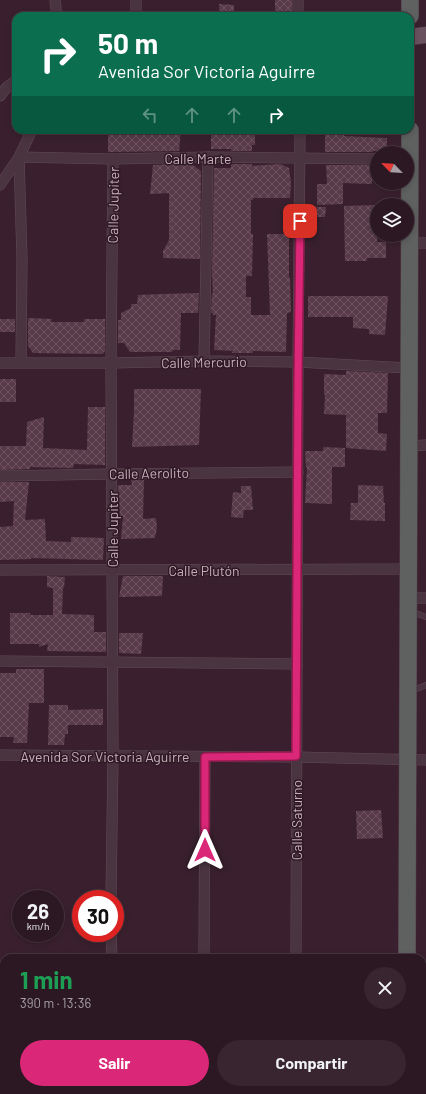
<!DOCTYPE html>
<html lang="es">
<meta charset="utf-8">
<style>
body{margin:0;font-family:Barlow,sans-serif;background:#38252f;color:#f1f3f6;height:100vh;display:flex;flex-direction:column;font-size:15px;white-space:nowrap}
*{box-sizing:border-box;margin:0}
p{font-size:13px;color:#a6a0a5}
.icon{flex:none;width:22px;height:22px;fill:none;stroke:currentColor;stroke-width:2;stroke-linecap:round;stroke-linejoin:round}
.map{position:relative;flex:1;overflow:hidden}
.sheet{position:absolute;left:0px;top:954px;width:426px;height:140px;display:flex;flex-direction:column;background:#2c1822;border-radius:12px 12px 0 0;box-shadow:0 2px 6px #0003,0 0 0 1px #483740}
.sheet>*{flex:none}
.top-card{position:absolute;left:12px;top:12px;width:402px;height:122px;border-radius:12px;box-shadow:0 2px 6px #0003,0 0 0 1px #483740;background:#0b6e4f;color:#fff;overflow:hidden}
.needle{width:26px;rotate:295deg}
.tools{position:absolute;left:370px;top:146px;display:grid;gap:8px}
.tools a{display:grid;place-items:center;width:44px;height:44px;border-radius:50%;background:#2c1822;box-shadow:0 2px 6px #0003,0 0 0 1px #483740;font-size:20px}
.speed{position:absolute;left:12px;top:890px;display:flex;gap:8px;font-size:20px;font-weight:700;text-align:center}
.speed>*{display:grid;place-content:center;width:52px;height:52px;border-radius:50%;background:#2c1822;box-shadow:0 2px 6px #0003,0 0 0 1px #483740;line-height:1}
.speed small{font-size:10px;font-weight:400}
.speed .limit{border:6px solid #d22;background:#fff;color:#111}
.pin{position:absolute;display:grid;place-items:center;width:34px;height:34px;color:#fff;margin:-17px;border-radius:8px;box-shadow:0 2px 6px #0006}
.me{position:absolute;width:44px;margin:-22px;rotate:0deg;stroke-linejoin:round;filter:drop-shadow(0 0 3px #0008)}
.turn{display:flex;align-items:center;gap:14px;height:84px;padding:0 20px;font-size:18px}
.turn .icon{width:52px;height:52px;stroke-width:2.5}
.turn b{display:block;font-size:28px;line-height:34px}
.lanes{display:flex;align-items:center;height:38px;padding:0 20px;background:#0003;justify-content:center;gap:20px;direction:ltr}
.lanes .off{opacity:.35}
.round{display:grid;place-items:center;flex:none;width:42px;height:42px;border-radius:21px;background:#38252f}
.head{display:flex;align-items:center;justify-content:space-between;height:68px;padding:0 20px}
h1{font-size:24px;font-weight:700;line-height:30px;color:#1e9e55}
.action{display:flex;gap:8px;margin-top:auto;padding:8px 20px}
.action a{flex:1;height:46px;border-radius:24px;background:#db2777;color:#fff;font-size:16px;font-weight:700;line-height:46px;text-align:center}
.action a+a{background:#38252f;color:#f1f3f6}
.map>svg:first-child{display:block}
.building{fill:url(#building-cross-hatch)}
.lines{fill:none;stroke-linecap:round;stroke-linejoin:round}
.service-casing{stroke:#624c57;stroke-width:6}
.minor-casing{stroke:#624c57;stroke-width:11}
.primary-casing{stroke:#533d48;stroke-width:17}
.trunk-casing{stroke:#523c47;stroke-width:18}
.service{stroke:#4a343f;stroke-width:5}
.minor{stroke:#4a343f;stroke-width:10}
.primary{stroke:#6a525e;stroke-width:16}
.trunk{stroke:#5e6160;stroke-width:17}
.route-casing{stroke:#8e194d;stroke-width:10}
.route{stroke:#db2777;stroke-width:7}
.labels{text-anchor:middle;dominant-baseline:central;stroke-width:3;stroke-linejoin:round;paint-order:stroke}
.street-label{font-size:14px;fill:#c6afba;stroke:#2e1924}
</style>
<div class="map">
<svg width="426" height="1094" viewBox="0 0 426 1094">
<defs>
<pattern id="building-cross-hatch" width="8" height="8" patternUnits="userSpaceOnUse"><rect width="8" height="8" fill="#583a49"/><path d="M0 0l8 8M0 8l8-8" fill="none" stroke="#6e5461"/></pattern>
</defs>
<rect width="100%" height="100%" fill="#3a202e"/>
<g class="building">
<rect x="275" y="0" width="17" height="16"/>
<path d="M219,4L234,5V16H219Z"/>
<path d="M108,130H181L179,151L108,152Z"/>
<path d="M211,130H255V145H252V151H231V149H211Z"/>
<path d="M325,134L344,135V136L387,138V151H373V152H325Z"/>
<path d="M181,164L193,165L201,171L200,259L163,258V251L169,240V193L150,194L153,165Z"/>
<path d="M231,164H252V166L280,164L289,168L291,183L290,198H253V200H251V234H253L252,276H246V297H251V315H270L267,234H289V278H290L291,312L287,313L286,352L253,351V353H232L233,351L214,350L216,315H213V313H211L212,293H213L212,274L214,168H231Z"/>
<path d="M326,165H373L372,184L343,183V204L317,205V184H327Z"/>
<path d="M377,205V242H386V258H367V261H345L344,206Z"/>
<path d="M309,207H326L325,217H309Z"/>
<path d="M199,293L198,313H181L180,350H173L172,352H130L124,343H118V320H121V313L131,308V304H137L138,295L162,294Z"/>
<path d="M308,296H388L385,335L369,334V329L353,328V317H308Z"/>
<path d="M28,318L52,319L51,322H84V319H105V351L102,354L33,353L28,346Z"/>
<rect x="0" y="319" width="15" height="13"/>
<path d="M346,371L388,373L387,413H378V433L387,434L386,451L346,448V415L324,414L325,395H324V374L346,375Z"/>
<rect x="0" y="379" width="16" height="23"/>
<path d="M134,389H201L199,445L132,447L134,411Z"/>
<path d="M88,407H105V465L74,464L73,468L30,467V469L0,470V446H26L27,422L44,417L43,448L87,450Z"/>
<path d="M323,447L345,448V467H332V504L305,503L307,467H306L305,451H323Z"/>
<path d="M131,480H144L143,519L156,518L157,528L155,538L121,539L123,516H120L118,485H132Z"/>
<path d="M0,482H29L25,520L45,519L46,541L71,542V537L104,538L103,560L31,558V559L0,560V527L13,526L14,501L0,502Z"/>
<path d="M358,485L383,486L384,503H385V521L350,520L351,503H358Z"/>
<path d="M241,486H251L253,510H244L243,518L231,517L233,492L241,493Z"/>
<path d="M47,576L65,577L64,588H63L62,614L94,615V632H106V652L47,651L48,644L39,647V644H10V613H30V615H53V588L47,587Z"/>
<path d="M123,576H163L162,596L119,597Z"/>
<path d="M119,633H143L141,654L119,653Z"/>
<path d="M16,669H44V703H29L27,743H13L14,737H0V673H16Z"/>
<path d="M49,705H68V710L103,709V725H68V734H65L64,745H48Z"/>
<path d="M381,810L383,838L357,839L356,811Z"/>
</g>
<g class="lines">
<g class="service-casing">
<g id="service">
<path d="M412,612L426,617"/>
<path d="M411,691L426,685"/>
<path d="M356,1090L359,1094"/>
</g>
</g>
<g class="minor-casing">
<g id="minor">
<path d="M55,0L57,16"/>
<path d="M136,0V16"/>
<path d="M298,0V16"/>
<path d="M0,96L7,87L16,80"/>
<path d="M0,185L19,157L32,130"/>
<path d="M409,243H426"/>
<path d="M204,361L208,157"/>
<path d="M21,362L22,258L19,157L113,159L208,157L377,159"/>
<path d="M0,363H111L204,361L298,362L408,368"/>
<path d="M408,446L426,445"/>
<path d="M0,476L112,474L298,472"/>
<path d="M0,570L408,569"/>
<path d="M408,598H426"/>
<path d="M0,661L297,664"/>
<path d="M0,755L296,757L426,760"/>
<path d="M111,899L113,756L111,363L113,159"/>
<path d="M111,933L112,958"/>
<path d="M204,958L205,757"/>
<path d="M296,958L298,362L300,130"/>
<path d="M422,1001H426"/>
<path d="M293,1094V1090"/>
</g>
</g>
<g class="primary-casing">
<path id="primary" d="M410,37L426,35"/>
</g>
<g class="trunk-casing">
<g id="trunk">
<path d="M410,16V0"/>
<path d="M407,958L410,130"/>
<path d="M407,1094V1090"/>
</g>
</g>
<use href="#service" class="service"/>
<use href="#minor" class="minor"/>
<use href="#primary" class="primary"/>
<use href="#trunk" class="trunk"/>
</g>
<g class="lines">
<g class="route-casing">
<path id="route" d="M205,850V757L296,756L298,378L300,221"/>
</g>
<use href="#route" class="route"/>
</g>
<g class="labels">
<g class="street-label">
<text x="198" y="158">Calle Marte</text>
<text transform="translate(113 205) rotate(-89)">Calle Jupiter</text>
<text transform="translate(204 362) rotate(-1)">Calle Mercurio</text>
<text transform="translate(149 473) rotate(-1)">Calle Aerolito</text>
<text transform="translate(112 529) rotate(-90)">Calle Jupiter</text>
<text x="204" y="570">Calle Plutón</text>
<text x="105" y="756">Avenida Sor Victoria Aguirre</text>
<text transform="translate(296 820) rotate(-90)">Calle Saturno</text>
</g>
</g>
</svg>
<div class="tools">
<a><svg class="needle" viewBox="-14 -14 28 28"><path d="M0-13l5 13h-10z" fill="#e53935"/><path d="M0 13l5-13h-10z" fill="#a6a0a5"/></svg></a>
<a><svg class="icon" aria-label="layers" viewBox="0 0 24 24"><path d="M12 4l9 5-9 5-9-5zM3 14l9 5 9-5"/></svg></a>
</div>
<div class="speed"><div>26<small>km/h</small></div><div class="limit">30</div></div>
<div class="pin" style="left:300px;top:221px;background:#d93025"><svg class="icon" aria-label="arrive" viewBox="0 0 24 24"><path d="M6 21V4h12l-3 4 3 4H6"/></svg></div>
<svg class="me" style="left:205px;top:850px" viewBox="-20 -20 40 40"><path d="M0-17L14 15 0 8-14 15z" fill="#db2777" stroke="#fff" stroke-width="4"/></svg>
<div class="top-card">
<div class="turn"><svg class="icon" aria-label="right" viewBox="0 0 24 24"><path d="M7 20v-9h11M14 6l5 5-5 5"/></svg><div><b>50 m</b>Avenida Sor Victoria Aguirre</div></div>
<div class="lanes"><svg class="icon off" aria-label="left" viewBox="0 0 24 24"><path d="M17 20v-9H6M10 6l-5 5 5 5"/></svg><svg class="icon off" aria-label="ahead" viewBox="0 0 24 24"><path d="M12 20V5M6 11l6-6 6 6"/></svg><svg class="icon off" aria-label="ahead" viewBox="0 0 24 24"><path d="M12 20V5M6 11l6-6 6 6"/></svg><svg class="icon" aria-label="right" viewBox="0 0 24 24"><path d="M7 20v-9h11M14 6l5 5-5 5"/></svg></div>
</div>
<section class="sheet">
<div class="head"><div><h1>1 min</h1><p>390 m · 13:36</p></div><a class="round"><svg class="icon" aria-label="close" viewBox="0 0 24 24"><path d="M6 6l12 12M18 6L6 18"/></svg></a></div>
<div class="action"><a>Salir</a><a>Compartir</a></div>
</section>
</div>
